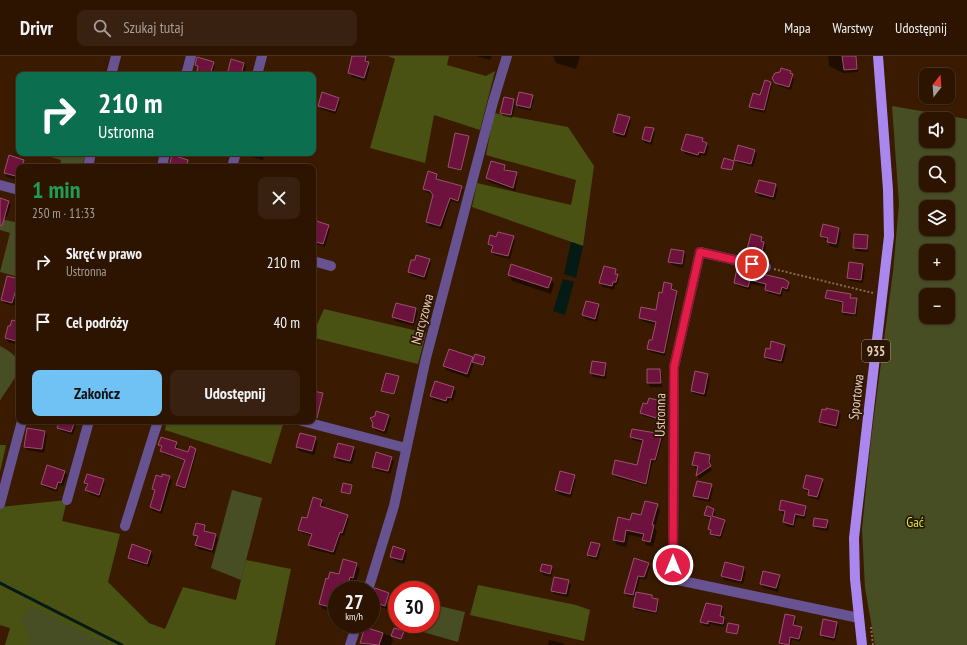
<!DOCTYPE html>
<html lang="pl">
<meta charset="utf-8">
<style>
body{margin:0;font-family:"PT Sans Narrow",sans-serif;background:#382110;color:#f1f3f6;height:100vh;display:flex;flex-direction:column;font-size:15px;white-space:nowrap}
*{box-sizing:border-box;margin:0}
p{font-size:13px;color:#a69e99}
.icon{flex:none;width:22px;height:22px;fill:none;stroke:currentColor;stroke-width:2;stroke-linecap:round;stroke-linejoin:round}
.map{position:relative;flex:1;overflow:hidden}
.sheet{position:absolute;left:16px;top:108px;width:300px;height:260px;display:flex;flex-direction:column;background:#2c1401;border-radius:8px;box-shadow:0 1px 3px #0004,0 0 0 1px #483323}
.sheet>*{flex:none}
.hud{position:absolute;left:16px;top:16px;width:300px;height:84px;border-radius:8px;box-shadow:0 1px 3px #0004,0 0 0 1px #483323;background:#0b6e4f;color:#fff;overflow:hidden}
.needle{width:26px;rotate:17deg}
.controls{position:absolute;left:919px;top:12px;display:grid;gap:8px}
.controls a{display:grid;place-items:center;width:36px;height:36px;border-radius:8px;background:#2c1401;box-shadow:0 1px 3px #0004,0 0 0 1px #483323;font-size:20px}
.speed{position:absolute;left:328px;top:525px;display:flex;gap:8px;font-size:20px;font-weight:700;text-align:center}
.speed>*{display:grid;place-content:center;width:52px;height:52px;border-radius:50%;background:#2c1401;box-shadow:0 1px 3px #0004,0 0 0 1px #483323;line-height:1}
.speed small{font-size:10px;font-weight:400}
.speed .limit{border:6px solid #d22;background:#fff;color:#111}
.pin{position:absolute;display:grid;place-items:center;width:34px;height:34px;color:#fff;margin:-17px;border:2px solid #fff;border-radius:50%;box-shadow:0 1px 4px #0007}
.me{position:absolute;width:44px;margin:-22px;rotate:0deg;stroke-linejoin:round;filter:drop-shadow(0 0 3px #0008)}
.turn{display:flex;align-items:center;gap:14px;height:84px;padding:0 16px;font-size:18px}
.turn .icon{width:52px;height:52px;stroke-width:2.5}
.turn b{display:block;font-size:28px;line-height:34px}
.round{display:grid;place-items:center;flex:none;width:42px;height:42px;border-radius:8px;background:#382110}
.overview{display:flex;align-items:center;justify-content:space-between;height:68px;padding:0 16px}
h1{font-size:24px;font-weight:800;line-height:30px;color:#1e9e55}
.primary-button{display:flex;gap:8px;margin-top:auto;padding:8px 16px}
.primary-button a{flex:1;height:46px;border-radius:8px;background:#70c2f4;color:#111;font-size:16px;font-weight:800;line-height:46px;text-align:center}
.primary-button a+a{background:#382110;color:#f1f3f6}
ul{padding:0;list-style:none}
li{display:flex;align-items:center;gap:12px;height:60px;padding:0 16px}
li div{flex:1}
li b{display:block;font-size:15px}
li em{font-style:normal}
header{display:flex;align-items:center;gap:24px;box-sizing:border-box;height:56px;padding:0 20px;background:#2c1401;border-bottom:1px solid #483323}
header strong{font-size:19px}
nav{display:flex;gap:22px;margin-inline-start:auto;font-size:14px}
.search{width:280px;height:36px;background:#382110;display:flex;align-items:center;gap:10px;box-sizing:border-box;padding:0 14px;border-radius:8px;color:#a69e99;font-size:15px}
.map>svg:first-child{display:block}
.green{fill:#495213}
.forest{fill:#474e23;fill-rule:evenodd}
.water{fill:#031a15}
.shadow{fill:#0007}
.lines{fill:none;stroke-linecap:round;stroke-linejoin:round}
.stream{stroke:#031a15;stroke-width:3}
.building{fill:#6c123d;stroke:#9b526d}
.path{stroke:#88684f;stroke-width:2;stroke-dasharray:2 2;stroke-linecap:butt}
.minor{stroke:#685392;stroke-width:10}
.major{stroke:#a987ee;stroke-width:10}
.route-casing{stroke:#92132f;stroke-width:10}
.route{stroke:#e11d48;stroke-width:7}
.labels{text-anchor:middle;dominant-baseline:central;stroke-width:3.5;stroke-linejoin:round;paint-order:stroke}
.shield{fill:#291606;stroke:#b3957f;stroke-width:1}
.shield-label{font-size:13px;font-weight:bold;fill:#eecbb3}
.street-label{font-size:14px;fill:#eecbb3;stroke:#291606}
.park-label{font-size:14px;fill:#cee631;stroke:#291606}
</style>
<header>
<strong>Drivr</strong>
<div class="search"><svg class="icon" aria-label="search" viewBox="0 0 24 24"><circle cx="10" cy="10" r="6"/><path d="M15 15l6 6"/></svg>Szukaj tutaj</div>
<nav><a>Mapa</a><a>Warstwy</a><a>Udostępnij</a></nav>
</header>
<div class="map">
<svg width="967" height="589" viewBox="0 0 967 589">
<rect width="100%" height="100%" fill="#3a1b01"/>
<g class="green">
<path d="M388,0H449L447,9L486,20L495,15L480,74L434,59L425,107L370,92L395,3Z"/>
<path d="M494,57L568,71L594,110L583,190L472,151L477,127L571,149L576,124L486,99Z"/>
<path d="M324,253L426,277L418,308L315,282L313,286V270L316,271Z"/>
<path d="M167,365H284L271,408L165,374Z"/>
<path d="M0,389H6L0,416Z"/>
<path d="M67,444L62,465L120,478L108,526L149,567L165,573L183,531L236,544L246,504L291,513L275,589H5L10,572L0,569V451Z"/>
<path d="M478,529L576,549L590,554L584,585L470,559Z"/>
</g>
<g class="forest">
<path d="M892,50L967,63V589H875L865,532L862,473L871,383L893,216L899,148ZM926,63H948V85H926ZM926,107H948V129H926ZM926,151H948V173H926ZM926,195H948V217H926ZM926,239H948V261H926Z"/>
<path d="M37,97H86L82,111H60L61,104Z"/>
<path d="M19,158V221L0,216L10,177L0,174V163L15,166Z"/>
<path d="M0,290C34,307 14,321 0,345Z"/>
<path d="M232,434L262,442L241,524L211,512Z"/>
<path d="M431,548L465,556L458,586L409,572V568H431Z"/>
<path d="M31,550L108,589H28L31,586L21,563Z"/>
</g>
<g class="water">
<path d="M571,186L583,190L576,222L564,218Z"/>
<path d="M563,223L574,226L565,259L553,255Z"/>
</g>
<g class="shadow">
<path d="M354,0H364L368,4L367,7L370,11L366,25L352,21L350,17Z"/>
<path d="M476,0H492L490,4Z"/>
<path d="M553,0H580L576,13L556,7Z"/>
<path d="M828,0H857L858,16L843,17L829,10Z"/>
<path d="M213,7L215,10L213,19H200L197,8Z"/>
<path d="M244,7L246,11L244,19H228Z"/>
<path d="M790,16L794,23L791,34L779,30L773,22Z"/>
<path d="M770,27L772,30L765,57L752,54L750,51Z"/>
<path d="M532,40L534,44L531,55L519,52L517,49Z"/>
<path d="M338,42L340,46L336,58L321,53L319,50Z"/>
<path d="M514,44L516,48L512,62L503,60L501,56Z"/>
<path d="M629,62L631,65L626,82L616,80L614,76Z"/>
<path d="M653,73L655,76L652,89L645,87L643,83Z"/>
<path d="M468,81L462,115L450,112L449,110Z"/>
<path d="M702,83L709,91L706,100L701,99L700,102L685,98L683,94Z"/>
<path d="M755,95L757,98L753,111L738,107L736,104Z"/>
<path d="M250,97H264L263,104L252,101Z"/>
<path d="M24,105L25,111H19V124L7,121L5,117Z"/>
<path d="M187,105L189,111H170Z"/>
<path d="M492,106L505,110L506,115L516,117L518,121L515,135L489,126L487,122Z"/>
<path d="M734,106L733,115L722,111Z"/>
<path d="M437,119L438,124L461,131L463,134L459,147L451,145L442,173L429,170L427,166L434,139L426,136L425,133Z"/>
<path d="M775,129L778,133L775,144L758,140L756,136Z"/>
<path d="M0,143L9,146L11,149L7,161L0,159Z"/>
<path d="M313,165L328,170L330,173L325,191L313,187Z"/>
<path d="M839,173L841,177L838,192L830,190L828,184L824,183L822,180Z"/>
<path d="M867,180L869,183L868,196L856,195L854,192Z"/>
<path d="M513,181L515,184L510,203L494,199L493,192L489,188L497,182Z"/>
<path d="M762,182L766,191L763,199L750,196L748,193Z"/>
<path d="M683,196L686,200L683,212L672,209L669,205Z"/>
<path d="M429,203L431,207L426,224L411,220L409,216Z"/>
<path d="M863,209L865,213L863,227L850,225L848,222Z"/>
<path d="M738,213L788,227L790,230L789,236L783,234L782,241L768,237L766,231L751,228L750,234L737,230L735,227Z"/>
<path d="M615,214L619,223L617,229H615L614,234L603,231L600,227Z"/>
<path d="M509,219L551,223L554,228L551,238L512,225Z"/>
<path d="M18,224L19,232L14,250L4,247L2,244Z"/>
<path d="M313,225L315,228L313,235Z"/>
<path d="M672,229L673,235L678,239L665,300L650,296L648,293L653,286L656,269L642,265L640,262L642,252L657,255L663,238Z"/>
<path d="M850,239L852,243H856L858,246L857,260L844,259L843,256L844,248L828,244L827,241Z"/>
<path d="M586,246L598,249L600,253L597,266L585,263L583,259Z"/>
<path d="M416,253L418,257L414,270L395,265L393,261Z"/>
<path d="M19,267V289L8,286L6,282Z"/>
<path d="M785,290L787,293L783,308L767,304L765,301L770,294Z"/>
<path d="M472,302L474,304L485,302L486,304L484,310L474,307L469,322L446,314L444,310Z"/>
<path d="M605,308L607,311L606,323L593,321L591,317Z"/>
<path d="M648,314H660L662,318V331H650L648,327Z"/>
<path d="M708,319L710,322L706,341L694,338L692,335Z"/>
<path d="M398,321L395,339L383,336L382,334Z"/>
<path d="M435,326L454,332L456,336L453,345L449,344L448,348L433,344L431,340Z"/>
<path d="M313,336L323,340L318,360L313,358Z"/>
<path d="M660,346L662,349L658,364L643,360L641,357L648,349Z"/>
<path d="M839,356L841,359L838,373L822,369L820,366Z"/>
<path d="M388,360L391,363L386,378L375,374L373,371Z"/>
<path d="M61,365H74L76,369L73,379L61,375L58,372Z"/>
<path d="M45,375L47,379L44,397L27,394L25,391Z"/>
<path d="M661,379L663,382L656,406L653,405L647,430L615,421L613,418L637,411L643,387L633,384L631,381Z"/>
<path d="M315,382L318,386L314,399L299,395L297,391Z"/>
<path d="M176,387L178,390L177,394L189,398L196,393L197,396L186,434L178,431L177,429L186,405L163,398V392L159,389Z"/>
<path d="M354,392L356,395L352,408L337,405L335,401Z"/>
<path d="M709,400L711,404L710,410L712,414L699,423L697,420L699,413L695,412L693,409Z"/>
<path d="M391,402L394,405L390,418L375,414L373,411Z"/>
<path d="M65,416L67,419L63,430L59,429L57,436L44,431L42,428Z"/>
<path d="M561,416L574,420L576,424L571,442L558,438L556,434Z"/>
<path d="M169,421L172,425L162,458L153,455L151,451L155,436L153,432L162,422Z"/>
<path d="M103,423L105,427L100,442L89,438L85,427Z"/>
<path d="M822,424L824,427L819,444L811,442L810,436L806,435L804,432Z"/>
<path d="M351,429V439L343,437L342,436Z"/>
<path d="M711,429L713,433L710,446L696,443L694,439Z"/>
<path d="M322,445L324,448L323,452L347,459L349,463L344,480L341,479L335,499L311,493L309,489L312,480L302,477L300,473Z"/>
<path d="M657,449L660,454L655,472L657,475L653,491L646,489L644,482L629,479L626,491L617,489L614,484Z"/>
<path d="M805,451L807,454L805,463L797,461L794,472L786,470L784,466L786,458L782,457L780,454Z"/>
<path d="M714,454L715,456L714,462L724,465L726,468L721,483L713,480L709,473L712,463L707,462L705,459Z"/>
<path d="M827,465L829,468L828,475L816,473L814,469Z"/>
<path d="M205,470L206,477L216,479L218,483L214,497L198,493L196,489L198,483L194,479Z"/>
<path d="M599,489L601,492L598,504L590,502L588,499Z"/>
<path d="M394,491L405,495L407,498L404,508L393,504L391,500Z"/>
<path d="M151,495L153,499L149,511L131,505L129,502Z"/>
<path d="M634,503L648,507L650,511L646,524L640,522L636,537L652,540L654,543L658,544L659,547L657,558L636,554L634,551L636,542L627,540L625,537Z"/>
<path d="M356,508L360,513L356,526L353,525L350,534H337V557L323,553L320,548L328,524L340,519Z"/>
<path d="M542,509L551,511L553,514L551,521L543,519L541,515Z"/>
<path d="M744,512L746,516L743,528L724,524L722,520Z"/>
<path d="M764,516L779,520L781,523L778,536L763,532L761,528Z"/>
<path d="M568,525L571,529L568,541L554,538L552,535Z"/>
<path d="M395,534H397V542L393,540Z"/>
<path d="M389,538L391,541L387,553L372,548L371,546V543Z"/>
<path d="M722,551L724,554L722,561L726,565L724,571L710,568V571L703,569L701,566Z"/>
<path d="M794,561L796,564L795,570L802,572L803,575L800,586L792,583L791,589L781,586V588L780,587Z"/>
<path d="M837,567L839,570L835,585L823,582L821,579Z"/>
<path d="M738,570V579L728,577L727,576Z"/>
<path d="M366,572L391,580L393,584L391,589H362Z"/>
<path d="M394,574L403,576L402,584L392,581Z"/>
<path d="M549,584L563,587L564,589H548Z"/>
</g>
<g class="lines">
<path class="stream" d="M0,527L122,589"/>
</g>
<g class="building">
<path d="M352,0H366L365,5L369,6L364,22L348,17Z"/>
<path d="M842,0H856L857,13L844,14Z"/>
<path d="M197,1L214,6L210,19L197,15L198,10L195,9Z"/>
<path d="M231,3L244,7L241,19H227Z"/>
<path d="M781,12L791,15L790,17L793,18L789,31L775,27L772,22L775,17L780,16Z"/>
<path d="M765,24L771,26L764,54L749,51L753,37L760,39Z"/>
<path d="M322,36L339,42L335,55L318,50Z"/>
<path d="M519,36L533,39L530,52L516,49Z"/>
<path d="M504,41L514,43L511,59L500,57Z"/>
<path d="M618,58L630,61L624,79L613,76Z"/>
<path d="M645,71L654,72L650,86L642,83Z"/>
<path d="M455,77L469,80L461,114L448,111Z"/>
<path d="M686,78L703,82L702,85L707,87L704,97L699,96L698,99L681,94Z"/>
<path d="M738,89L755,94L751,108L734,104Z"/>
<path d="M9,99L24,104L22,111H19V121L4,117Z"/>
<path d="M172,99L188,104L186,111H169Z"/>
<path d="M724,102L734,105L732,114L721,112Z"/>
<path d="M491,105L505,109L504,114L517,116L513,132L486,122Z"/>
<path d="M428,115L437,118L436,123L462,130L458,145L450,142L440,170L426,166L433,139L430,135L423,133Z"/>
<path d="M759,124L776,128L773,141L755,136Z"/>
<path d="M0,142L9,145L2,170L0,169Z"/>
<path d="M313,164L329,169L323,188L313,185Z"/>
<path d="M823,168L839,172L836,188L827,186L828,182L820,180Z"/>
<path d="M498,176L514,180L508,200L491,196L493,190L488,188L490,179L496,181Z"/>
<path d="M751,178L762,181L761,185L764,186L762,196L747,193Z"/>
<path d="M854,178L868,179L867,193L853,192Z"/>
<path d="M671,193L684,195L682,208L668,206Z"/>
<path d="M416,199L430,203L424,221L408,216L411,204H415Z"/>
<path d="M849,206L863,208L861,224L847,222Z"/>
<path d="M511,208L552,222L548,232L508,219Z"/>
<path d="M604,210L616,213L615,218H618L616,226H613L612,230L599,227Z"/>
<path d="M737,212L784,223L789,226L787,233L782,231L780,238L765,234L766,228L750,224L748,231L734,227Z"/>
<path d="M7,220L19,223L12,247L1,244Z"/>
<path d="M664,226L672,228L671,233L677,235L664,297L647,293L649,284H652L656,266L639,262L641,251L656,254L659,236L662,237Z"/>
<path d="M827,234L851,238L850,242H857L855,258L842,256L843,246L825,242Z"/>
<path d="M586,245L599,248L595,263L582,259Z"/>
<path d="M396,247L416,252L413,267L392,261Z"/>
<path d="M12,264L19,266V286L5,282L8,270H10Z"/>
<path d="M771,285L785,289L781,305L764,301L766,292L770,293Z"/>
<path d="M449,293L473,301L467,318L443,310Z"/>
<path d="M475,298L485,301L483,309L472,306Z"/>
<path d="M592,305L606,307L604,320L590,317Z"/>
<path d="M647,313H660L661,327H647Z"/>
<path d="M695,315L708,318L704,338L691,335Z"/>
<path d="M386,317L399,320L394,338L381,335Z"/>
<path d="M435,325L454,331L451,342L447,341L446,345L430,340Z"/>
<path d="M313,335L323,337L317,362L313,361Z"/>
<path d="M649,342L661,345L656,362L640,357L643,347L647,348Z"/>
<path d="M826,352L839,355L836,370L819,366L822,353L826,354Z"/>
<path d="M376,355L389,359L384,375L372,371L373,367L370,362L375,360Z"/>
<path d="M60,365H75L71,376L57,372Z"/>
<path d="M27,372L45,375L42,393L24,391Z"/>
<path d="M632,373L662,378L655,404L651,403L646,428L612,418L615,404L637,409L643,384L630,381Z"/>
<path d="M300,377L316,381L312,395L296,391Z"/>
<path d="M161,381L177,386L175,392L188,396L190,390L196,393L185,432L176,429L185,404L160,395L162,390L158,389Z"/>
<path d="M338,387L354,391L350,405L334,401Z"/>
<path d="M376,396L392,401L388,415L372,411Z"/>
<path d="M695,396L710,399L709,406L711,410L696,420L698,410L692,409Z"/>
<path d="M47,409L65,415L61,427L58,426L56,433L41,428Z"/>
<path d="M560,415L575,419L570,438L555,434Z"/>
<path d="M87,418L104,423L99,439L85,434L88,428L84,427Z"/>
<path d="M162,418L170,420L160,455L150,451L155,434L152,433L156,419L162,421Z"/>
<path d="M806,419L823,423L817,441L808,439L809,434L803,432Z"/>
<path d="M697,425L712,428L708,443L693,440Z"/>
<path d="M343,427L352,429L350,438L341,436Z"/>
<path d="M313,441L322,444L320,450L348,459L342,477L340,476L333,496L308,489L312,478L298,474L302,461L307,462Z"/>
<path d="M781,444L806,450L804,460L795,458L793,469L783,466L785,455L779,454Z"/>
<path d="M645,445L658,448L652,469H654L650,486L642,484L644,478L626,474L624,486L613,484L618,461L630,464L632,457L641,459Z"/>
<path d="M707,450L714,453L712,460L725,464L720,480L710,478L711,474L708,473L711,461L704,459Z"/>
<path d="M814,462L828,464L826,472L813,470Z"/>
<path d="M196,467L205,469L204,475L216,478L212,494L195,489L198,480L193,479Z"/>
<path d="M591,486L600,488L596,501L587,499Z"/>
<path d="M132,488L151,495L147,508L128,502Z"/>
<path d="M393,490L405,494L402,504L390,501Z"/>
<path d="M634,502L649,507L644,521L638,520L633,539L624,537Z"/>
<path d="M343,503L357,507L353,522L350,521L347,534H337V553L319,548L326,522L328,523L330,516L339,518Z"/>
<path d="M725,506L744,511L741,525L721,520Z"/>
<path d="M542,508L552,510L550,518L540,515Z"/>
<path d="M763,515L780,519L776,532L760,528Z"/>
<path d="M554,521L569,524L566,538L551,535Z"/>
<path d="M375,532L389,537L385,550L371,545V540Z"/>
<path d="M636,536L652,539V542L658,543L656,556L633,551Z"/>
<path d="M706,547L722,550L720,560L724,561L723,568L708,565V568L700,566Z"/>
<path d="M785,558L795,560L793,569L802,571L799,583L790,581L789,589L779,587Z"/>
<path d="M823,563L837,566L834,582L820,579Z"/>
<path d="M728,567L739,569L737,578L726,576Z"/>
<path d="M365,571L383,577L379,589L360,587Z"/>
<path d="M394,572L404,575L401,583L391,580Z"/>
</g>
<g class="lines">
<g class="path">
<path d="M774,213L873,237"/>
<path d="M871,571L873,589"/>
</g>
<g class="minor">
<path d="M111,19L116,0"/>
<path d="M186,19L191,0"/>
<path d="M257,19L262,0"/>
<path d="M88,111L91,97"/>
<path d="M162,111L165,97"/>
<path d="M232,111L236,97"/>
<path d="M0,129L19,134"/>
<path d="M313,205L331,210"/>
<path d="M766,211L700,196L674,311L673,523L859,562"/>
<path d="M302,365L406,392"/>
<path d="M67,444L89,365"/>
<path d="M0,448L22,365"/>
<path d="M125,470L158,365"/>
<path d="M368,534L394,450L426,302L493,46L507,0"/>
<path d="M350,589L357,568"/>
</g>
<path class="major" d="M862,589L855,523L854,482L889,180L888,134L878,0"/>
</g>
<g class="lines">
<g class="route-casing">
<path id="route" d="M673,509L674,311L700,196L752,208"/>
</g>
<use href="#route" class="route"/>
</g>
<g class="labels">
<rect class="shield" x="862" y="284" width="28" height="22" rx="3"/>
<g class="shield-label">
<text x="876" y="295">935</text>
</g>
<g class="street-label">
<text transform="translate(422 263) rotate(-75)">Narcyzowa</text>
<text transform="translate(856 341) rotate(-83)">Sportowa</text>
<text transform="translate(660 359) rotate(-89)">Ustronna</text>
</g>
<g class="park-label">
<text x="915" y="466">Gać</text>
</g>
</g>
</svg>
<div class="controls">
<a><svg class="needle" viewBox="-14 -14 28 28"><path d="M0-13l5 13h-10z" fill="#e53935"/><path d="M0 13l5-13h-10z" fill="#a69e99"/></svg></a>
<a><svg class="icon" aria-label="sound" viewBox="0 0 24 24"><path d="M4 9h4l5-4v14l-5-4H4zM17 9q2 3 0 6"/></svg></a>
<a><svg class="icon" aria-label="search" viewBox="0 0 24 24"><circle cx="10" cy="10" r="6"/><path d="M15 15l6 6"/></svg></a>
<a><svg class="icon" aria-label="layers" viewBox="0 0 24 24"><path d="M12 4l9 5-9 5-9-5zM3 14l9 5 9-5"/></svg></a>
<a>+</a>
<a>−</a>
</div>
<div class="speed"><div>27<small>km/h</small></div><div class="limit">30</div></div>
<div class="pin" style="left:752px;top:208px;background:#d93025"><svg class="icon" aria-label="arrive" viewBox="0 0 24 24"><path d="M6 21V4h12l-3 4 3 4H6"/></svg></div>
<svg class="me" style="left:673px;top:509px" viewBox="-20 -20 40 40"><circle r="17" fill="#e11d48" stroke="#fff" stroke-width="3"/><path d="M0-11L8 9 0 5-8 9z" fill="#fff"/></svg>
<div class="hud">
<div class="turn"><svg class="icon" aria-label="right" viewBox="0 0 24 24"><path d="M7 20v-9h11M14 6l5 5-5 5"/></svg><div><b>210 m</b>Ustronna</div></div>
</div>
<section class="sheet">
<div class="overview"><div><h1>1 min</h1><p>250 m · 11:33</p></div><a class="round"><svg class="icon" aria-label="close" viewBox="0 0 24 24"><path d="M6 6l12 12M18 6L6 18"/></svg></a></div>
<ul>
<li><svg class="icon" aria-label="right" viewBox="0 0 24 24"><path d="M7 20v-9h11M14 6l5 5-5 5"/></svg><div><b>Skręć w prawo</b><p>Ustronna</p></div><em>210 m</em></li>
<li><svg class="icon" aria-label="arrive" viewBox="0 0 24 24"><path d="M6 21V4h12l-3 4 3 4H6"/></svg><div><b>Cel podróży</b></div><em>40 m</em></li>
</ul>
<div class="primary-button"><a>Zakończ</a><a>Udostępnij</a></div>
</section>
</div>
